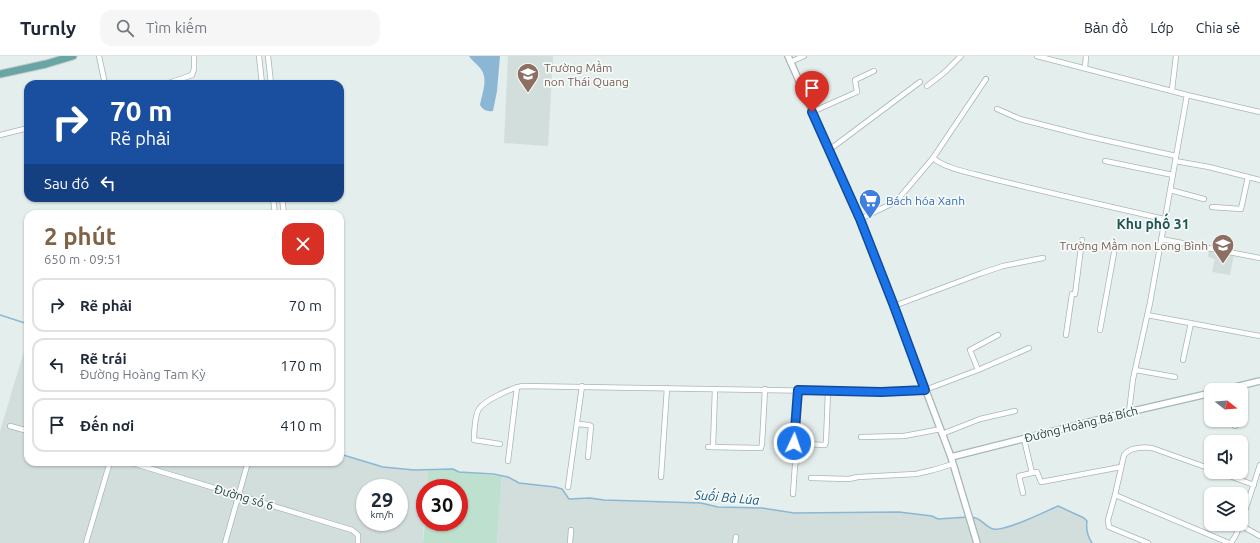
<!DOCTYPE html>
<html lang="vi">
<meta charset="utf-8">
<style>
body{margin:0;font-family:Ubuntu,sans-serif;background:#f6f6f7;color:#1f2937;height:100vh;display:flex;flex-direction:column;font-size:15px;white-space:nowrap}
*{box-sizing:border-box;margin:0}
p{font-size:13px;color:#747a83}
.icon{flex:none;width:22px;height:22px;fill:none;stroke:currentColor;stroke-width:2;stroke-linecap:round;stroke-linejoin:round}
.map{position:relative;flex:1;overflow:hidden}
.sheet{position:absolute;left:24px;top:154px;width:320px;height:256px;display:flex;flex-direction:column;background:#fff;border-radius:12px;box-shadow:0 1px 3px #0004}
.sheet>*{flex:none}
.hud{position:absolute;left:24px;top:24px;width:320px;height:122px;border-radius:12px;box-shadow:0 1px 3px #0004;background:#1a4fa0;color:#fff;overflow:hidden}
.needle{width:26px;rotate:107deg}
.tools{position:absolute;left:1204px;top:327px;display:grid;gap:8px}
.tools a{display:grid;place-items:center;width:44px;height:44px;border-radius:8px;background:#fff;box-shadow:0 1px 3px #0004;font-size:20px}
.speed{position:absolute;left:356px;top:423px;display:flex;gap:8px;font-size:20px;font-weight:700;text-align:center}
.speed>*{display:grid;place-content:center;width:52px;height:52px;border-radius:50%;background:#fff;box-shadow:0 1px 3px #0004;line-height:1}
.speed small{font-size:10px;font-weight:400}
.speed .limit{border:6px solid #d22;background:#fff;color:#111}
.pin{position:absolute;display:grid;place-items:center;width:34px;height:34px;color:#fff;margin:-41px -17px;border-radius:50% 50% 50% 0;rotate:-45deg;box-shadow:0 0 4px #0007}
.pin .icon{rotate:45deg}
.me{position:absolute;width:44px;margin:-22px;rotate:3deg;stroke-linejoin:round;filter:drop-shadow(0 0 3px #0008)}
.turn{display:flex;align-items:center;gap:14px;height:84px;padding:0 20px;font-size:18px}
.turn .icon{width:52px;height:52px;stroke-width:2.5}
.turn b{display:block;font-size:28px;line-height:34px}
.then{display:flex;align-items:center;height:38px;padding:0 20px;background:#0003;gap:8px;font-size:15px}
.round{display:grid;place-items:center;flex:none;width:42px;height:42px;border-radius:12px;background:#f6f6f7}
.overview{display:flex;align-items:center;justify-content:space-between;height:68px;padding:0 20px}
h1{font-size:24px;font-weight:700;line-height:30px;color:#806247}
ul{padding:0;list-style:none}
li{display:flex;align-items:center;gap:12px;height:54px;margin:0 8px 6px;padding:0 12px;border:2px solid #e0e1e3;border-radius:12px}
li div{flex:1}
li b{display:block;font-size:15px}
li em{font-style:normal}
header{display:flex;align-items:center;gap:24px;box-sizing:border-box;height:56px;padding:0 20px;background:#fff;border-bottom:1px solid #e0e1e3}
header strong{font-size:19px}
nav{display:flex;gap:22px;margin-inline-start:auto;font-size:14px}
.search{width:280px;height:36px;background:#f6f6f7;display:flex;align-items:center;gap:10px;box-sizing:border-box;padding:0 14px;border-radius:12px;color:#747a83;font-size:15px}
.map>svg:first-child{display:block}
.built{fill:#d2dedc;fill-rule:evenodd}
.green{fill:#bde0cf}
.water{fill:#8bb7d4}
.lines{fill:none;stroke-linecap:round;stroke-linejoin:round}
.stream{stroke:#8bb7d4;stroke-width:1.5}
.minor-casing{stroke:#a6b7b5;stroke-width:6}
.tertiary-casing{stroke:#a6b7b5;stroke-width:8}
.primary-casing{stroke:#c1caca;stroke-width:9}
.minor{stroke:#fff;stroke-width:4.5}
.tertiary{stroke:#fff;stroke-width:5.5}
.primary{stroke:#68a5a4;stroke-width:7}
.route-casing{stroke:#114b97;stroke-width:10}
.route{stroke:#1a73e8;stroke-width:7}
.labels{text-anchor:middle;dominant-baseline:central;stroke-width:3.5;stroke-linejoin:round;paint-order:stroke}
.education-label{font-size:12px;fill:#785e54;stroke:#f5faf9;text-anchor:start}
.shop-label{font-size:12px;fill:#366cbe;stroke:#f5faf9;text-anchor:start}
.street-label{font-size:12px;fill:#234140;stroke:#f5faf9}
.water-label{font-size:13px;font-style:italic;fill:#1a5680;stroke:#f5faf9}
.quarter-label{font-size:14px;font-weight:bold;fill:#1e5454;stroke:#f5faf9}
</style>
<header>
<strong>Turnly</strong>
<div class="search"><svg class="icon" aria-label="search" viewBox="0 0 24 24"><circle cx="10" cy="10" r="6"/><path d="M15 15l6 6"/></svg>Tìm kiếm</div>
<nav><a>Bản đồ</a><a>Lớp</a><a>Chia sẻ</a></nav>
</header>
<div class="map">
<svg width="1260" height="487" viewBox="0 0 1260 487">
<rect width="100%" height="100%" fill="#e4eeec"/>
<g class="built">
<path d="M508,0H553L548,90L504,87Z"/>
<path d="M1209,194L1234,199L1230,219L1212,216L1215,203L1208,201Z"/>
<path d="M28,282V406H340V398L383,411L414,414L428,413L427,432H425L423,487H0V375ZM365,432H399V466H365Z"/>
<path d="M502,420L508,421L519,427L555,431L562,433L569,443L590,442L604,444L701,447L718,451L762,452L794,457L899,456L932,460L939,463L974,461L993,473H1000L1014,469L1058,450L1084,462L1087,465L1086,470L1088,480L1092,487H497Z"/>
</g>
<path class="green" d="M428,413H453L459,416L502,420L497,487H423L425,465L459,466V432H427Z"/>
<path class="water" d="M469,0H500L497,35L493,55C487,56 483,54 480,49C482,38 489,22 480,12C476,7 472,5 469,0Z"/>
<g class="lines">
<g class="stream">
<path d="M0,259L28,268"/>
<path d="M340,398L383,411L414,414L453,413L459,416L493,418L508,421L519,427L555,431L562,433L569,443L590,442L604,444L701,447L718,451L762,452L794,457L899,456L932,460L938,463L968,461"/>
<path d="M971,461C981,461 985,471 993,473C1005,476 1046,455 1058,450L1084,462L1087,465C1086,472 1088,481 1092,487"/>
</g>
<g class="minor-casing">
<g id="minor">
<path d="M99,0L105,28"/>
<path d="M259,0L262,28"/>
<path d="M268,0L271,28"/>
<path d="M1037,0L1187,39L1260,56"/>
<path d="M790,6L804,0"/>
<path d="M1085,12L1086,0"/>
<path d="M166,28L192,19L194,13V0"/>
<path d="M927,30L945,16L961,0"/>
<path d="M1172,34L1176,0"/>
<path d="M997,53L1020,63L1086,80L1176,100"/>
<path d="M812,56L857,36L855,24L874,15"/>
<path d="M0,79L28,72"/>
<path d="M829,94L920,26"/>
<path d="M933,102C945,113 976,118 993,123C1050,137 1107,150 1164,163"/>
<path d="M1105,105L1173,119"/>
<path d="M1175,105L1209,111L1260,124"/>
<path d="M1170,134L1204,143"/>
<path d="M273,142L275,158"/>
<path d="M282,142L284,158"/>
<path d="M1212,151L1241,153L1248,121"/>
<path d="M860,163L891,148L900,141L933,102L986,23"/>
<path d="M1161,183L1260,202"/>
<path d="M1075,238L1082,184"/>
<path d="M894,250L982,217L1003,210L1043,202"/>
<path d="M1147,259L1260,280"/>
<path d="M1100,274L1114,197"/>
<path d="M1066,279L1072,238"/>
<path d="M1183,304L1191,267"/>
<path d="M978,314L970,294L998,279"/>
<path d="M1135,314L1175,321"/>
<path d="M798,334L795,387L823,389H825L826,386L828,335"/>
<path d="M1129,356L1133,323L1150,247L1187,39"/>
<path d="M1235,364V370"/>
<path d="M577,368L589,369L591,370L588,401"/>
<path d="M10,370L28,375"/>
<path d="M942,378L980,363L1015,355"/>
<path d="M861,381L904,380L941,373"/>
<path d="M1024,383L1032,417L1037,416L1041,426L1121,411"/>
<path d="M500,388L474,384C474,378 475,358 479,353C485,344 512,332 522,330L881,336L925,334L978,314L1029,292"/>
<path d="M708,391L761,392L762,388L765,333"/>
<path d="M713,391L715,333"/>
<path d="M508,405L517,331"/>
<path d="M129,406L352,474L358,479V487"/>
<path d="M1219,416L1254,429"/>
<path d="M661,421L667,332"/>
<path d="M811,422L849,423L858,421L916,418L933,414L953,408"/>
<path d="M568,431L582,330"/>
<path d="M1023,437L1019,420L1032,417"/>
<path d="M793,438L795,409L797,405L798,388"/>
<path d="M1115,439L1229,487"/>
<path d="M1241,467L1260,409"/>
<path d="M1240,469L1260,480"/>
<path d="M86,487L110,406"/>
<path d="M225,487L248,406"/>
<path d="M570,487L571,474"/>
<path d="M735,487L736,481"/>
<path d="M1148,487L1109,471L1108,464L1115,439L1124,399C1130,391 1142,391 1152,392L1211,413"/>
<path d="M1231,487L1236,479L1240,468"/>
</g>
</g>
<g class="tertiary-casing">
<g id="tertiary">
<path d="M788,0L860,163L894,250L951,401L977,487"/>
<path d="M1223,334L1260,325"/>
<path d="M951,401L1129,356L1211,337"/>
</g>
</g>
<g class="primary-casing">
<path id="primary" d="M0,18L46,8L73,0"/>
</g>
<use href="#minor" class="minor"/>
<use href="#tertiary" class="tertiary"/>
<use href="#primary" class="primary"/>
</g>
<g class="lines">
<g class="route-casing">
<path id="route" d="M794,387L798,334L881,336L925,334L894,250L860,163L812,56"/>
</g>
<use href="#route" class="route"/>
</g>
<defs>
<g id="school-pin" transform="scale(1.15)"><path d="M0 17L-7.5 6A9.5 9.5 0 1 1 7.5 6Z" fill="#8d6e63" stroke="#f5faf9"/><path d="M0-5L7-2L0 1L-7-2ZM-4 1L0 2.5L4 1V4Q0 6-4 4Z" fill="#fff"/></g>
<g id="supermarket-pin" transform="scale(1.15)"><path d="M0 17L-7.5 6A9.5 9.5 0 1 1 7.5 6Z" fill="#3f7fe0" stroke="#f5faf9"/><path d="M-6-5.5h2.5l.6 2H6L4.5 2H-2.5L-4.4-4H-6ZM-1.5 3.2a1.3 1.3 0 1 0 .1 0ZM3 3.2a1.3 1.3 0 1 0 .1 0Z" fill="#fff"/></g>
</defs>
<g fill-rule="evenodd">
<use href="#school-pin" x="528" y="18"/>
<use href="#supermarket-pin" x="870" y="144"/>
<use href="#school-pin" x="1223" y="189"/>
</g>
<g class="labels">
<g class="education-label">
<text x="544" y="11">Trường Mầm<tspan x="544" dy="14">non Thái Quang</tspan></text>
<text x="1208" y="189" text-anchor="end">Trường Mầm non Long Bình</text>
</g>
<g class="shop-label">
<text x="886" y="144">Bách hóa Xanh</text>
</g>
<g class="street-label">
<text transform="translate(1081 368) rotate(-14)">Đường Hoàng Bá Bích</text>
<text transform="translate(244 441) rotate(17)">Đường số 6</text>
</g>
<g class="water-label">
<text transform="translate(727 441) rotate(5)">Suối Bà Lúa</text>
</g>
<g class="quarter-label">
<text x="1153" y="168">Khu phố 31</text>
</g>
</g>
</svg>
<div class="tools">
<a><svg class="needle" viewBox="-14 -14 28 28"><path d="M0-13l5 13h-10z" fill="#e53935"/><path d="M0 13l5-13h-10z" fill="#747a83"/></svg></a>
<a><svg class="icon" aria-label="sound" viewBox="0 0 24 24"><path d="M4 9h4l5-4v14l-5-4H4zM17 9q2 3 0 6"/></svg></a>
<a><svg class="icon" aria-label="layers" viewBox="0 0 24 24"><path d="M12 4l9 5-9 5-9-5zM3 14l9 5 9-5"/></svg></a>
</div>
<div class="speed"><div>29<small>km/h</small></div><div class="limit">30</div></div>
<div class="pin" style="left:812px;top:56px;background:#d93025"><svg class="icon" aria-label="arrive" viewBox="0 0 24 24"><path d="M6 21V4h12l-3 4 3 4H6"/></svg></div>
<svg class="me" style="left:794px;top:387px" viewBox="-20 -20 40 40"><circle r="17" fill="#1a73e8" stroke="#fff" stroke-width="3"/><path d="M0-11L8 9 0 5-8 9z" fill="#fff"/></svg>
<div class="hud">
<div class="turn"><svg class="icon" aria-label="right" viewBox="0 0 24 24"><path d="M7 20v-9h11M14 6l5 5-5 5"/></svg><div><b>70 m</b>Rẽ phải</div></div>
<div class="then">Sau đó<svg class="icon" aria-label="left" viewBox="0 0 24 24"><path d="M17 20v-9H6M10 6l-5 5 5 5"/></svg></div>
</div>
<section class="sheet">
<div class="overview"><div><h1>2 phút</h1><p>650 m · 09:51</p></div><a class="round" style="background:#d93025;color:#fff"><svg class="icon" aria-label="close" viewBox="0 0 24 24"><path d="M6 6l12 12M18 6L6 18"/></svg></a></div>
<ul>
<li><svg class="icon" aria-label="right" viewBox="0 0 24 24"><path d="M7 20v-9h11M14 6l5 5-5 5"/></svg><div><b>Rẽ phải</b></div><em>70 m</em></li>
<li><svg class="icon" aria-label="left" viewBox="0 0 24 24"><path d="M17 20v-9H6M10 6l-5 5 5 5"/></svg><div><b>Rẽ trái</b><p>Đường Hoàng Tam Kỳ</p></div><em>170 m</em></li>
<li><svg class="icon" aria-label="arrive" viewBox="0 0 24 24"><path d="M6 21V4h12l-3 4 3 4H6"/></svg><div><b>Đến nơi</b></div><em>410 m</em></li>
</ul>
</section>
</div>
